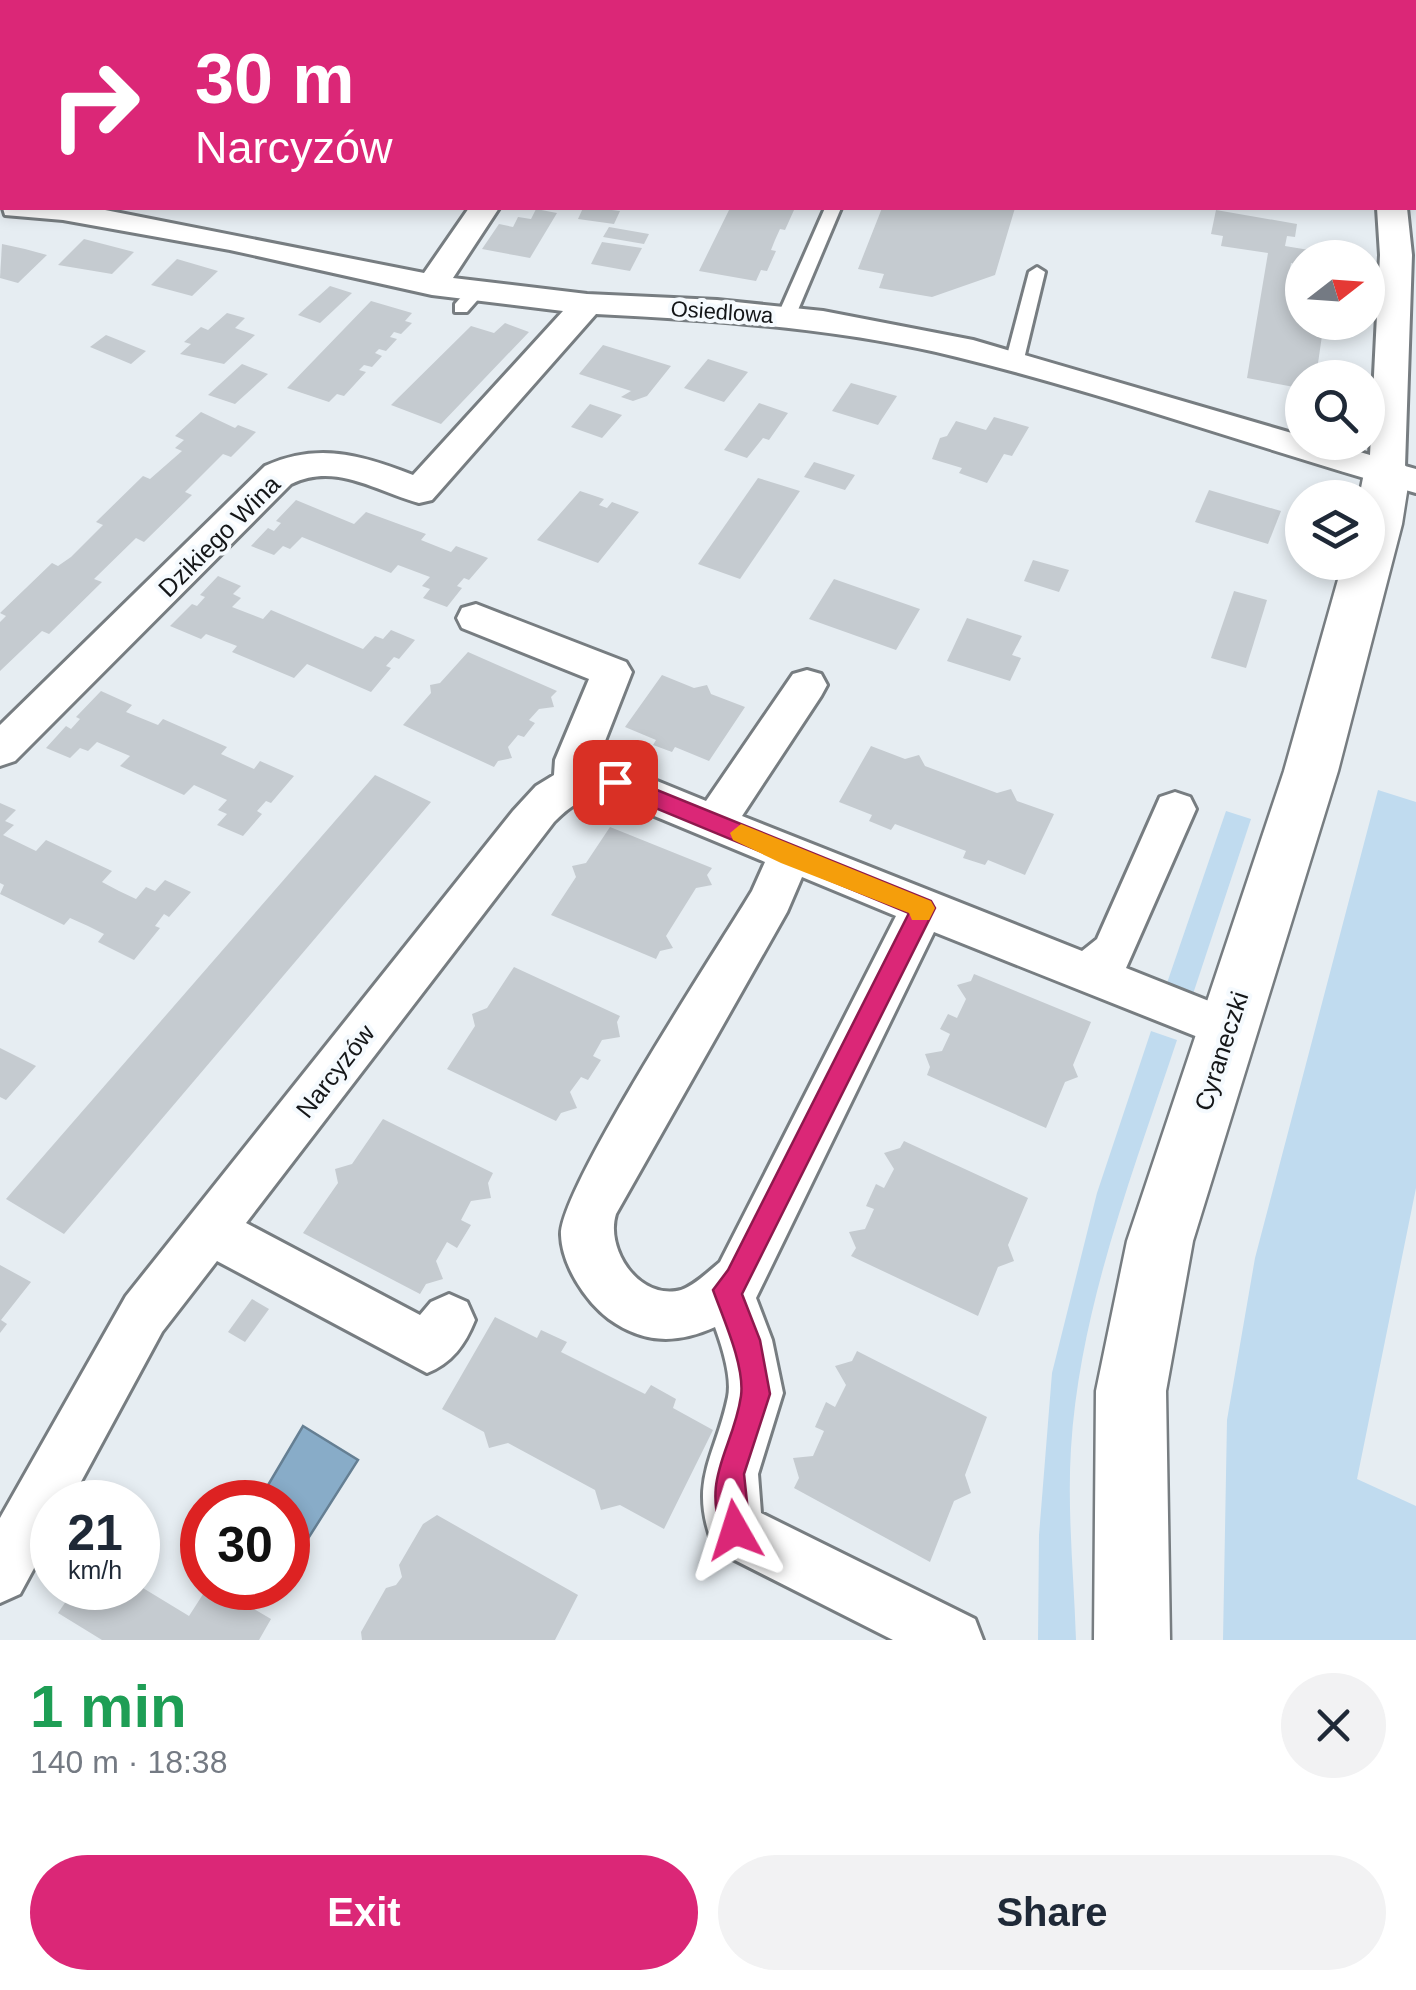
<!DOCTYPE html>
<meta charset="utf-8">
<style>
body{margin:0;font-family:Helvetica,sans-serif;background:#f2f2f3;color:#1f2937;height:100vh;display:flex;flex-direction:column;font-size:38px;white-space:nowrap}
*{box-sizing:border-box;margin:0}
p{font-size:32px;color:#747a83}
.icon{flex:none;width:55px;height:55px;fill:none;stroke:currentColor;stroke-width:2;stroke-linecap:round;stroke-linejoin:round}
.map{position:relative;height:1640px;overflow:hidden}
.panel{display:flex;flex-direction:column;background:#fff;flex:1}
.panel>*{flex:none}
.guide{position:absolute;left:0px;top:0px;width:1418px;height:210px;box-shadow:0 5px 15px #0003;background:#db2777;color:#fff;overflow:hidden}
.needle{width:65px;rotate:73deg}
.controls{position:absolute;left:1285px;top:240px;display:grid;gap:20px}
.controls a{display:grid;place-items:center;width:100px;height:100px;border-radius:50%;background:#fff;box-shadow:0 5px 15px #0003;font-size:50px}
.speed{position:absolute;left:30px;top:1480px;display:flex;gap:20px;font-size:50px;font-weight:700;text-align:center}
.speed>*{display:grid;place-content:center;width:130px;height:130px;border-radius:50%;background:#fff;box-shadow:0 5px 15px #0003;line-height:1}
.speed small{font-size:25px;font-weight:400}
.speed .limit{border:15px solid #d22;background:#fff;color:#111}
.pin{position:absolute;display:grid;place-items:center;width:85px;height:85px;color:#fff;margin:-42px;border-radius:20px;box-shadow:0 5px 15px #0006}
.me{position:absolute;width:110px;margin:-55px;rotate:354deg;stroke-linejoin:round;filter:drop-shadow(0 0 8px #0008)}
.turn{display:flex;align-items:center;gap:35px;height:210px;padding:0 30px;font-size:45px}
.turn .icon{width:130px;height:130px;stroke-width:2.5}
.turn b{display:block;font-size:70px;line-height:85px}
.round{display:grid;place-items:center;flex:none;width:105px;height:105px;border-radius:52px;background:#f2f2f3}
.overview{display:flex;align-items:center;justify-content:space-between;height:170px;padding:0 30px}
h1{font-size:60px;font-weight:700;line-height:75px;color:#1e9e55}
.button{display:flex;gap:20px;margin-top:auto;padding:20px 30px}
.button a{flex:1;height:115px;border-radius:60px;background:#db2777;color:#fff;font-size:40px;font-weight:700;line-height:115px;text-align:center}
.button a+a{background:#f2f2f3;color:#1f2937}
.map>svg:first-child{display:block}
.green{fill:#c0dbef}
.water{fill:#88acc8;stroke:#657f93;stroke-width:2.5}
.building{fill:#c5cbd0}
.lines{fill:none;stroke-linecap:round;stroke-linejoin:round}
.service-casing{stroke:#777d81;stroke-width:6}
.minor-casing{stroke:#777d81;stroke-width:6}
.tertiary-casing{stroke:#777d81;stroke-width:5}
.service{fill:#fff;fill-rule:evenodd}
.minor{fill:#fff;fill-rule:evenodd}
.tertiary{fill:#fff;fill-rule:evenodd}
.route{fill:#db2777;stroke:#8e194d;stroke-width:2.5}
.slow{fill:#f59e0b}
.labels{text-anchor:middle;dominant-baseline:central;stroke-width:8;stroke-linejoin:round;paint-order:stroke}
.far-street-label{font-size:22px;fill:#141618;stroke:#f5fafe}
.street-label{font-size:25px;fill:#141618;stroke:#f5fafe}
</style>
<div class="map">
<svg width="1416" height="1640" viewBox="0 0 1416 1640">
<rect width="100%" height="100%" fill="#e6edf2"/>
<g class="green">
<path d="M1378,790L1416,802V1188L1357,1479L1416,1506V1640H1223L1227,1420L1255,1258Z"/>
<path d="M1226,811L1251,819L1192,997L1166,986Z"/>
<path d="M1151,1031L1177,1040C1133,1173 1080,1307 1071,1448C1067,1511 1074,1577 1076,1640H1038L1039,1535L1052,1373L1097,1193Z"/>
</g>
<path class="water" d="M303,1426L358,1460L288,1570V1502H258Z"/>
<g class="building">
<path d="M583,208H596L620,211L614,224L578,219Z"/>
<path d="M730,208L794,210L785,230L780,229L775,240L771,250L776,251L767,271L761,270L756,281L699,271Z"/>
<path d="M882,208H1015L995,275L932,297L879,288L884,274L858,269Z"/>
<path d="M536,209L557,213L530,258L482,249L499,224L513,227L518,217L531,219Z"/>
<path d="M1216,210L1297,224L1295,237L1287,236L1285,246L1309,250L1308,258H1302V265L1291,263L1286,293L1302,296V322H1324L1317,370L1326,372V378H1302V398L1292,396L1294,387L1247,378L1268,253L1221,246L1223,236L1211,234Z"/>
<path d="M609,227L649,234L644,244L603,237Z"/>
<path d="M84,239L134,252L112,274L58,265Z"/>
<path d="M602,242L642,248L630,271L591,264Z"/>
<path d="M2,244L25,249L47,255L18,283L0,278Z"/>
<path d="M177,259L218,271L192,296L151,285Z"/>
<path d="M330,286L352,293L320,323L298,315Z"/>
<path d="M371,301L412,313L405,321L412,323L401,334L394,332L390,337L397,339L386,351L379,349L375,353L382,356L372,367L364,365L359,370L366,372L344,396L337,394L329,402L287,388Z"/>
<path d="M227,313L245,318L235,328L255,335L224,364L180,354L191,344L184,342L201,327L208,330Z"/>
<path d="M505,323L529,332L441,424L391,405L471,326L494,333Z"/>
<path d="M106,335L146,351L131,364L90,347Z"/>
<path d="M603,345L671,366L647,396L633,401L621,397L631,391L579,374Z"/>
<path d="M708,359L748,372L724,402L684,388Z"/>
<path d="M242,364L268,374L235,404L208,395Z"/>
<path d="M851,383L897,396L878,425L832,411Z"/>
<path d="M759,403L788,413L769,440L763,438L747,458L724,450Z"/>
<path d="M590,404L622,415L602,438L571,427Z"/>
<path d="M201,412L235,428L238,425L256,432L231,457L223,454L185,492L192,495L144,542L136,538L94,579L102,582L49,634L42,631L0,671V622L6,616L0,613L52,563L58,566L71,557L103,525L96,522L143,476L150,479L182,451L175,448L184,440L175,436Z"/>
<path d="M994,417L1029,427L1012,456L1004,454L987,483L959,473L962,468L932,459L940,438L947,436L956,421L986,430Z"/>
<path d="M814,462L855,475L845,490L804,477Z"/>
<path d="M758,478L800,491L740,579L698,564Z"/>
<path d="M1209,490L1281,511L1268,544L1195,522Z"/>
<path d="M580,491L604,499L599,505L607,508L612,502L639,512L598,563L537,540Z"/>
<path d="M296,500L354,524L366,512L426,534L421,540L451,552L456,546L488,558L469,580L464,578L457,586L462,588L447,607L423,598L430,589L422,586L430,577L398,565L391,573L302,537L290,549L283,546L274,555L251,546L268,528L274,531L281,523L276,521Z"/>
<path d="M1033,560L1069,570L1059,592L1024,581Z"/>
<path d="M218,576L241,586L233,594L241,598L232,607L263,619L271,610L363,649L375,636L383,639L391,630L415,640L399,659L394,657L386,666L391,668L371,692L307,664L294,678L232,652L237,646L206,634L201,639L170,626L192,604L197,606L205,597L200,595Z"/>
<path d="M834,579L920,609L896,650L809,619Z"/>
<path d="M1234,591L1267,600L1246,668L1211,658Z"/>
<path d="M967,618L1022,636L1012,655L1021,658L1010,681L947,661Z"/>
<path d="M468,652L557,691L551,697L554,707L539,709L529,720L535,723L524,737L518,735L508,747L512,758L498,761L494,767L403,725L431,693L430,685L440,683Z"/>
<path d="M662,675L694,688L707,685L711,694L745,707L709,761L675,747L672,752L653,745L656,740L625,727Z"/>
<path d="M101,691L132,705L126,712L158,725L163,719L227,747L221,754L254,769L260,761L294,776L271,803L266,801L257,811L262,814L243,836L217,825L227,814L218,810L227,800L194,785L184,795L120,766L130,756L97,742L88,751L80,748L70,758L46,748L66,726L71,729L80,719L76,717Z"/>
<path d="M871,746L905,759L919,755L925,766L997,793L1011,789L1017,801L1054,814L1025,875L988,860L985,865L963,858L966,851L895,824L891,830L869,821L872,815L839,802Z"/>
<path d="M375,775L431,802L64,1234L6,1199Z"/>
<path d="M0,803L16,810L5,821L14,825L3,835L36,851L46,840L112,871L102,882L119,891L136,899L146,887L155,891L165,880L191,892L169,917L164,914L155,926L160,928L134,960L98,942L104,934L88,926L70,918L64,925L0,894L4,885L0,883Z"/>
<path d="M610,827L712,868L707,875L712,885L696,888L666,936L673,948L660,951L656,959L551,915L576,877L572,866L586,863Z"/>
<path d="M514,967L620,1016L617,1022L620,1037L602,1040L593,1056L601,1060L588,1080L581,1077L570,1092L577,1108L561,1113L556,1121L447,1069L475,1026L472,1014L487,1008Z"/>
<path d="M974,974L1091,1022L1073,1065L1078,1077L1065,1082L1046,1128L927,1075L930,1067L925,1054L942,1051L950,1034L940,1029L948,1014L957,1018L966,999L957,985L971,981Z"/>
<path d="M0,1048L36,1066L6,1100L0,1097Z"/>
<path d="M383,1119L493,1173L488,1183L491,1198L471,1201L461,1220L471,1225L457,1248L447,1242L436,1261L443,1279L426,1284L420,1294L303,1233L338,1183L335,1169L352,1164Z"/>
<path d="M904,1141L1028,1198L1008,1245L1014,1261L998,1267L978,1316L851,1256L856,1248L849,1232L865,1229L874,1209L866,1206L876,1184L884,1188L894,1169L884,1153L900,1148Z"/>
<path d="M0,1265L31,1282L1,1320L7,1324L0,1333Z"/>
<path d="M252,1299L269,1309L245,1342L228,1332Z"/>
<path d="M495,1317L537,1338L541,1330L567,1342L561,1352L645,1394L651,1385L676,1399L673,1408L713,1430L664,1529L620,1505L601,1510L595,1490L508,1443L489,1448L484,1432L442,1409Z"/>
<path d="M857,1351L987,1417L965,1475L971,1493L954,1501L930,1562L794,1488L799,1478L793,1458L813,1456L824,1431L815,1427L826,1402L835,1407L846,1385L835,1366L852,1361Z"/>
<path d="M437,1515L578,1595L555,1640H362L361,1632L386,1588L396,1585L402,1577L399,1565L423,1524Z"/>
<path d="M138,1540L157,1552L138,1581Z"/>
<path d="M138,1585L189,1616L207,1588H218L271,1619L259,1640H102L58,1613L75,1588Z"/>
</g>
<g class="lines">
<g class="service-casing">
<g id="service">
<path d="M825,208H841L795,317L786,322L780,321L777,317Z"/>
<path d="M1037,267L1045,272L1023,363L1014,369L1005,363L1029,272Z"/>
<path d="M476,286L482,287V295L467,312H455V304L470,287Z"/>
</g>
</g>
<g class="minor-casing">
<g id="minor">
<path d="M2,205L95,208L424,273L469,208H499L453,278L587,294L717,300L823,311L973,340L1302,436V442H1326L1370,455L1380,255L1377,208H1407L1412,255L1405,466L1416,469V493C1263,450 1112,395 957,357C839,328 717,320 596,314L432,500L419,503C375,491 336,462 291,484L15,761L0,766V725L265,466C318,442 361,455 413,475L563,311L432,295L230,250L63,220L5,215Z"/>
<path d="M476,604L626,662L632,672L596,764L630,770L706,801L793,674L807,670L821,674L827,685L821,696L742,816L1082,951L1097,939L1160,797L1175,792L1190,797L1196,809L1126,968L1244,1015L1251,1029L1244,1043L1228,1049L934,932L756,1298L772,1340L783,1393L758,1474L761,1513L975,1619L983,1640H893L715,1550C687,1482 715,1459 728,1397C732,1378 722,1346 715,1327C677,1344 644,1344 609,1319C585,1301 562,1265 561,1235C559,1189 719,946 752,891L765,862L611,798C585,795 572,804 554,822L246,1223L420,1315L431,1302L449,1294L467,1302L475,1320C465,1345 452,1363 427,1373L217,1261L162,1332L70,1502H52V1535L20,1594L0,1603V1518L126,1296L513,811L536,786L554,775L555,760L589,679L462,628L457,618L462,608ZM802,877L896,916L720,1262C708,1272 695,1285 681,1290C639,1301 605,1249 616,1214L787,912Z"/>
</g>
</g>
<g class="tertiary-casing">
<path id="tertiary" d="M1387,457L1403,462L1410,473L1402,524L1338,771L1193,1241L1166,1391L1170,1640H1094L1096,1391L1127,1241L1284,771L1343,562H1368V498H1359L1364,473L1371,462Z"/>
</g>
<use href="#service" class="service"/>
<use href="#minor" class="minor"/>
<use href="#tertiary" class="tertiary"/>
</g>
<path class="route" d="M615,773L931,901L935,908L742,1294L760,1340L770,1394L744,1474L750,1530L746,1541L735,1545L725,1541C699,1478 733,1451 741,1396C745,1366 723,1318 713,1290L728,1270L909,913L607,788L604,782L607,776Z"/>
<path class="slow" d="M741,824L931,901L935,908L929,920H912L909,913L781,863L733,840L730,833Z"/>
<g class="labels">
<g class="far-street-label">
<text transform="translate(722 312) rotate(4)">Osiedlowa</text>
</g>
<g class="street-label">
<text transform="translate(219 536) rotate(-45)">Dzikiego Wina</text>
<text transform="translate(1221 1051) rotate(-72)">Cyraneczki</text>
<text transform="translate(335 1071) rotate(-52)">Narcyzów</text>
</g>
</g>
</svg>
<div class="controls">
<a><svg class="needle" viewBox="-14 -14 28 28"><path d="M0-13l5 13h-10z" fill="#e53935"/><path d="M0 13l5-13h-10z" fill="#747a83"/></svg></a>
<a><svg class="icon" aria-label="search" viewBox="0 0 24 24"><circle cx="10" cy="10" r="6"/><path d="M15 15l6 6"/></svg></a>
<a><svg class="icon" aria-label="layers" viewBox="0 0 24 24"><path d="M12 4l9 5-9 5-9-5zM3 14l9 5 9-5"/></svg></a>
</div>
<div class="speed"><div>21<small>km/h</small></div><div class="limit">30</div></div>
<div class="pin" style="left:615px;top:782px;background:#d93025"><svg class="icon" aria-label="arrive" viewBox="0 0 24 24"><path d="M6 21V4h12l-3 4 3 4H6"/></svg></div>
<svg class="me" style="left:735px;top:1530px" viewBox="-20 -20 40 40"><path d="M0-17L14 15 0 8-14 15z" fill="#db2777" stroke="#fff" stroke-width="4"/></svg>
<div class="guide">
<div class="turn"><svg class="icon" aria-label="right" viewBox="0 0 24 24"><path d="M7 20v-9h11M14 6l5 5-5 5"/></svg><div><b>30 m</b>Narcyzów</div></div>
</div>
</div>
<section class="panel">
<div class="overview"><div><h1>1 min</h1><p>140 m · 18:38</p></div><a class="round"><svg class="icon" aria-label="close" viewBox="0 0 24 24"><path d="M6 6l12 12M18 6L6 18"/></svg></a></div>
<div class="button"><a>Exit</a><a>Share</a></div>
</section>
